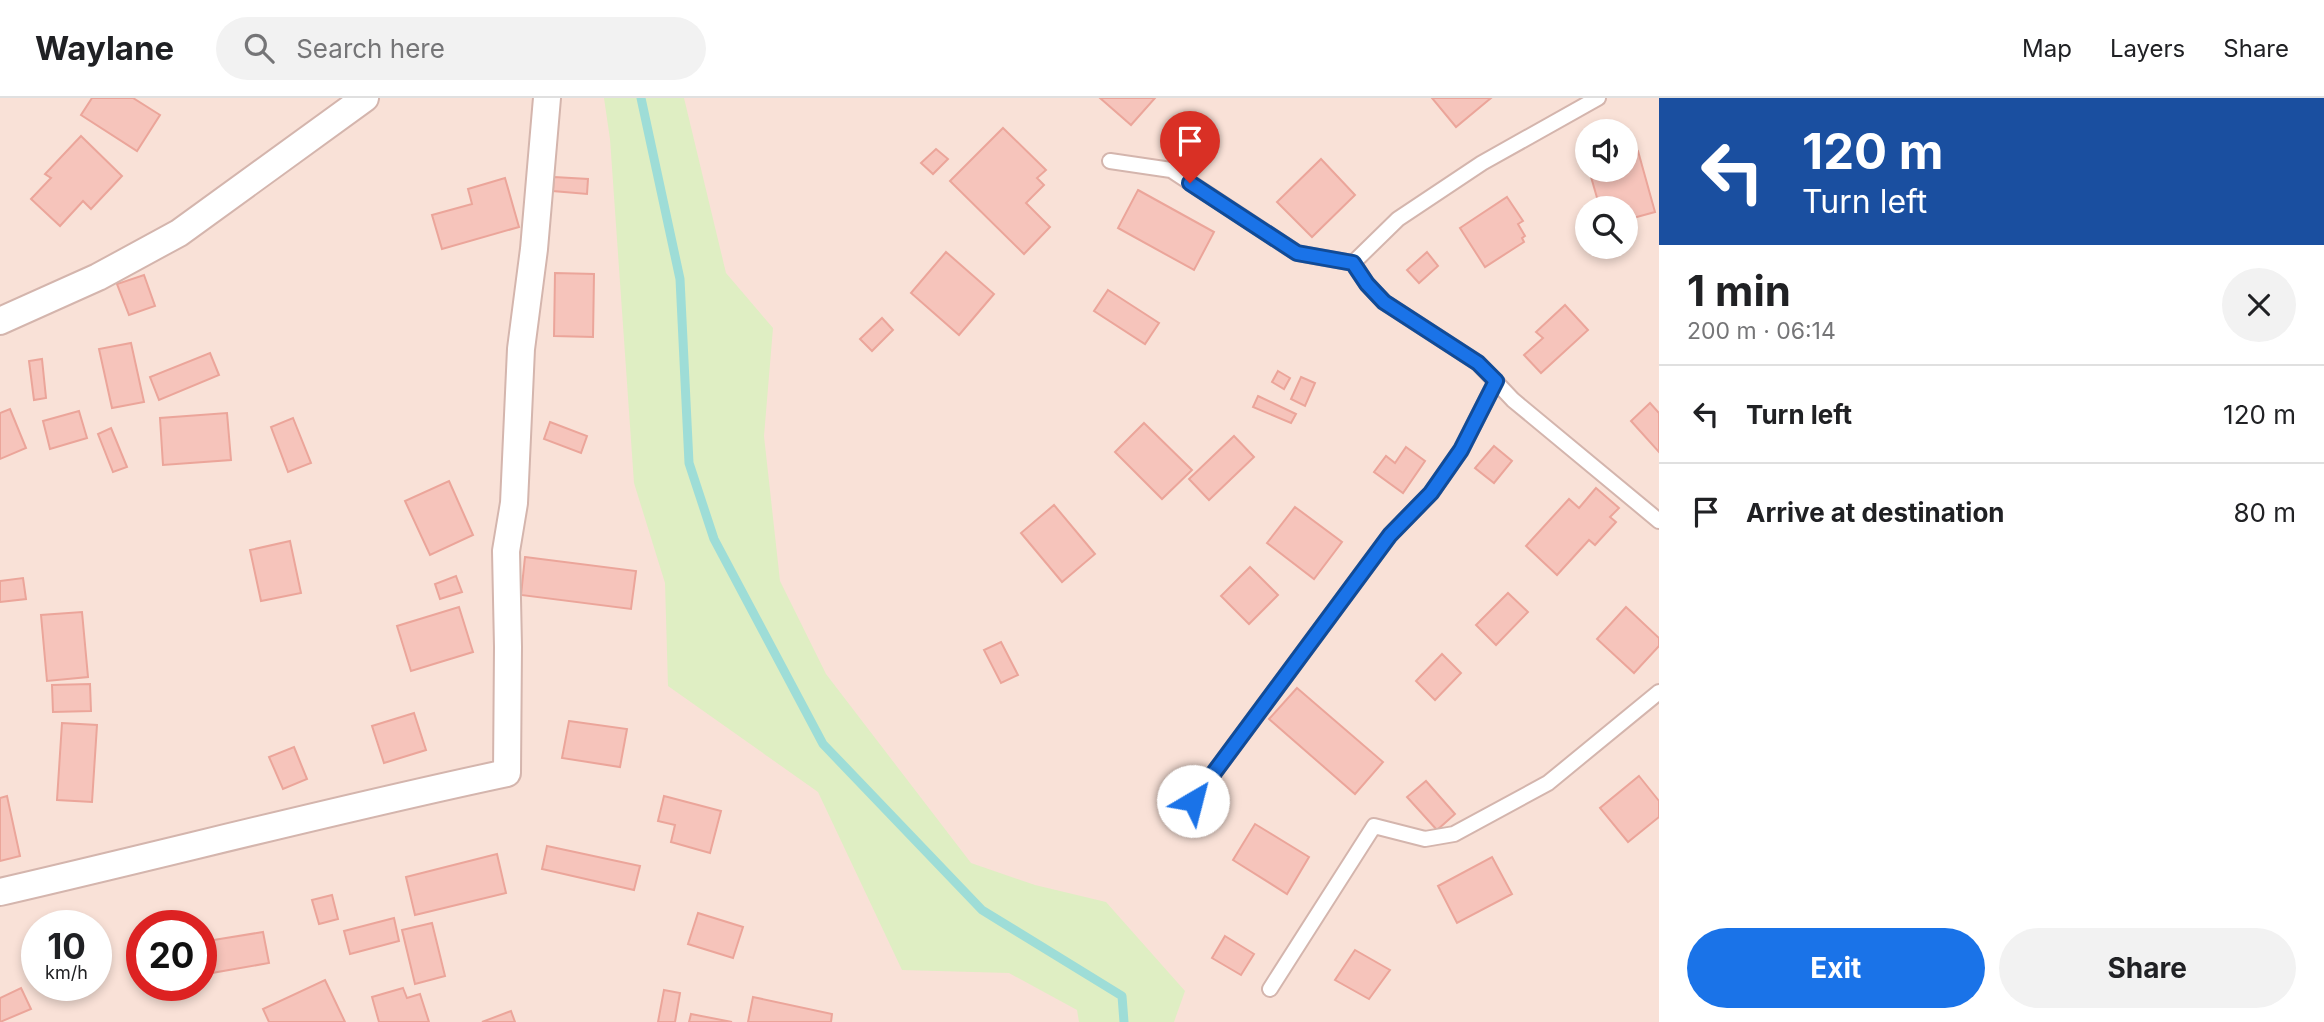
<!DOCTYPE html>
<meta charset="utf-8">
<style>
body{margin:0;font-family:Inter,sans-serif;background:#f2f2f2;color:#202124;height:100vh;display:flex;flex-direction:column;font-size:26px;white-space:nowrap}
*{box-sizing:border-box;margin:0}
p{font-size:23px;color:#757577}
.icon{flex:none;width:38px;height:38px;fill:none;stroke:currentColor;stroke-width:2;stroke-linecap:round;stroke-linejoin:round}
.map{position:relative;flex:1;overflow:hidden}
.sheet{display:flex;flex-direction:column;background:#fff;width:665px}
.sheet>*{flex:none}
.top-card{background:#1a4fa0;color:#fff;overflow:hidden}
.tools{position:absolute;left:1575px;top:21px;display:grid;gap:14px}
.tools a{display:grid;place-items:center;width:63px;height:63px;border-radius:50%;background:#fff;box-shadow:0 4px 10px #0003;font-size:35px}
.speed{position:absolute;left:21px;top:812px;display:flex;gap:14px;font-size:35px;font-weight:700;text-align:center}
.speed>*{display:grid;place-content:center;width:91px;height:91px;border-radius:50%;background:#fff;box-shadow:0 4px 10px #0003;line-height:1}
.speed small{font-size:18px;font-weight:400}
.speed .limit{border:10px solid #d22;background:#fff;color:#111}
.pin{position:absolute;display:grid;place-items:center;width:60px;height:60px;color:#fff;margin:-72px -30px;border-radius:50% 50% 50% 0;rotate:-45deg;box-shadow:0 0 7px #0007}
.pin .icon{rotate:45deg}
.me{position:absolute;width:77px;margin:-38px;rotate:37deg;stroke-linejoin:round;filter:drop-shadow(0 0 5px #0008)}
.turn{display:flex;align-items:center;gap:24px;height:147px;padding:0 28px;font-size:32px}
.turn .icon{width:91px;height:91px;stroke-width:2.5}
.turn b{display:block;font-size:49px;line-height:60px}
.round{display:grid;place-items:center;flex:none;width:74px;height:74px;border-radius:37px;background:#f2f2f2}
.summary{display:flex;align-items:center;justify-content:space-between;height:119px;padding:0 28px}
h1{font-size:42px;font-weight:700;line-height:52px}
.primary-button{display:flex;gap:14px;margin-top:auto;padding:14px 28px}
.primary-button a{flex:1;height:80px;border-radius:42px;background:#1a73e8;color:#fff;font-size:28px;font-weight:700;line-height:80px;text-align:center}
.primary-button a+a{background:#f2f2f2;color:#202124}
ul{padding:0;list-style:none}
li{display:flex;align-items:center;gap:21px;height:98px;padding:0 28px;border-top:2px solid #e0e0e0}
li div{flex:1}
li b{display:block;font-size:26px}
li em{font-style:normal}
header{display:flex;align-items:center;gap:42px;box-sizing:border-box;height:98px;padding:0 35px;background:#fff;border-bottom:2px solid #e0e0e0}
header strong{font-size:33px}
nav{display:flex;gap:38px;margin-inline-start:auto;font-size:24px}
.search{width:490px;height:63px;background:#f2f2f2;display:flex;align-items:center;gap:18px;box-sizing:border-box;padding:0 24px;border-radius:38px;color:#757577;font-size:26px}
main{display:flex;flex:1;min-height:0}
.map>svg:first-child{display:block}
.residential{fill:#f9e1d7;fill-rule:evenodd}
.green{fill:#dfeec3}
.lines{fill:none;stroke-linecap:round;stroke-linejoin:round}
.stream{stroke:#9eddd7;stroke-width:9}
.building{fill:#f6c4bb;stroke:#eba59a;stroke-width:2}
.service-casing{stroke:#d4b5ad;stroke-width:18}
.minor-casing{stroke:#d4b5ad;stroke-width:30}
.service{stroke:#fff;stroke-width:14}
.minor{stroke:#fff;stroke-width:26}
.route-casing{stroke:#114b97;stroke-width:18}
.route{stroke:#1a73e8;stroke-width:12}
</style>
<header>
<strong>Waylane</strong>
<div class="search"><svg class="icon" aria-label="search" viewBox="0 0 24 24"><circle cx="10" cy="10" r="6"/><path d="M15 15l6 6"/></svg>Search here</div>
<nav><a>Map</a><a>Layers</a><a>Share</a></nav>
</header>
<main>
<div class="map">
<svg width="1659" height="924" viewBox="0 0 1659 924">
<rect width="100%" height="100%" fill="#feefe6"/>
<path class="residential" d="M0,0H1659V924H0ZM1587,33H1626V72H1587ZM1587,110H1626V149H1587ZM37,828H96V887H37ZM142,828H201V887H142Z"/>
<path class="green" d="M604,0H684L726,175L773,230L764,338L780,483L826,576L971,765L1035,787L1106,804L1185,893L1174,924H1079L1077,912L1009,875L902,872L818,694L668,588L665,485L634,385L610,41Z"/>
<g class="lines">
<path class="stream" d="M641,0L680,181L689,365L714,441L823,646L982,812L1122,898L1124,924"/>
</g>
<g class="building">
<path d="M92,0H133L160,17L137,53L81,17Z"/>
<path d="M1100,0H1155L1131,27Z"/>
<path d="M1432,0H1491L1456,29Z"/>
<path d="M1003,30L1046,72L1037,80L1044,87L1026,105L1050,129L1024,156L950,83Z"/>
<path d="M1191,30L1203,44L1189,58L1176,45Z"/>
<path d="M81,38L122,78L91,111L83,103L60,128L31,101L51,80L45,76Z"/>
<path d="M936,51L948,61L933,76L921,65Z"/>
<path d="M1638,53L1655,114L1626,122V110H1600L1589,72H1626V56Z"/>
<path d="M1321,61L1355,97L1312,139L1277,104Z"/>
<path d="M554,79L588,81L587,96L553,93Z"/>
<path d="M505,80L519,129L442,151L432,117L472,106L468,91Z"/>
<path d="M1138,92L1214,134L1194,172L1118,130Z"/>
<path d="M1507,99L1523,123L1518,126L1525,138L1522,140L1524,144L1485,169L1460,130Z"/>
<path d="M946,154L994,196L959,237L911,195Z"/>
<path d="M1427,154L1438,168L1419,185L1407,172Z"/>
<path d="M555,175L594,176L593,239L554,238Z"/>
<path d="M144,177L155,208L129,217L117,186Z"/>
<path d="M1108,192L1159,225L1145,246L1094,213Z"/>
<path d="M1565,207L1588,232L1541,275L1524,257L1543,240L1536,234Z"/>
<path d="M882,220L893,232L872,253L860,241Z"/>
<path d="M131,245L144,304L112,310L99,251Z"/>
<path d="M210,255L219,277L159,302L150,279Z"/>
<path d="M42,261L46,300L34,302L29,263Z"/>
<path d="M1278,273L1290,280L1284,291L1272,284Z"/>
<path d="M1301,279L1315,285L1305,308L1291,301Z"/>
<path d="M1258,298L1296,316L1291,325L1253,309Z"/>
<path d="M1650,305L1659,315V354L1631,323Z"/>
<path d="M10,311L26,350L0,361V315Z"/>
<path d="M79,313L87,340L50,351L43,323Z"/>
<path d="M227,315L231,362L163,367L160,320Z"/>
<path d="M293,320L311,365L288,374L271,329Z"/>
<path d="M550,324L587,338L581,355L544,341Z"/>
<path d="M1144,325L1192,372L1162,401L1115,354Z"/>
<path d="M111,330L127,369L113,374L98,336Z"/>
<path d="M1234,338L1254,359L1209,402L1189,381Z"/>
<path d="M1494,348L1512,363L1494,385L1475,370Z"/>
<path d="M1406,349L1425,363L1403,395L1374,374L1386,358L1395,365Z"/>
<path d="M449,383L473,437L430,457L405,403Z"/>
<path d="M1596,390L1619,410L1610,419L1616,424L1595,447L1589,442L1557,477L1526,448L1569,401L1579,410Z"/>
<path d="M1054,407L1095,456L1062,484L1021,435Z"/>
<path d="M1295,409L1342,444L1314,481L1267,445Z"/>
<path d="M290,443L301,495L261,503L250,452Z"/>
<path d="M525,459L636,473L631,511L521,497Z"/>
<path d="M1250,469L1278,497L1249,526L1221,498Z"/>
<path d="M456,478L462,494L440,501L435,486Z"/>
<path d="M23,480L26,501L0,504V483Z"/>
<path d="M1508,495L1528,514L1496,547L1476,527Z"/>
<path d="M459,509L473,554L411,573L397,528Z"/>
<path d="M1626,509L1659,540V548L1634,575L1597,541Z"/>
<path d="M82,514L88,579L47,583L41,517Z"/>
<path d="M1001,544L1018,577L1001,585L984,552Z"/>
<path d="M1442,556L1461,575L1435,602L1416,583Z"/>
<path d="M90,586L91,613L53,614L52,587Z"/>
<path d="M1297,590L1383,664L1355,696L1269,621Z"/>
<path d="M414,615L426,652L384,665L372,628Z"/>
<path d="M569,623L627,631L620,669L562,660Z"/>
<path d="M62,625L97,627L92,704L57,702Z"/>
<path d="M294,649L307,681L283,691L269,659Z"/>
<path d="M1639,678L1659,703V719L1628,744L1600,710Z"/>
<path d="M1426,683L1455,716L1437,732L1407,699Z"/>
<path d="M7,698L20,758L0,763V700Z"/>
<path d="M664,698L721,713L710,755L671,744L675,727L658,723Z"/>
<path d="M1255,726L1309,759L1287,796L1233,762Z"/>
<path d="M547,748L640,768L634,792L542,771Z"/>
<path d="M497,756L506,795L415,817L406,779Z"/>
<path d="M1492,759L1512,796L1457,825L1438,788Z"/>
<path d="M332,797L338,821L319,826L312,802Z"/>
<path d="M698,815L743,829L733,860L688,846Z"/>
<path d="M394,820L399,843L350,856L344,833Z"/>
<path d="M432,825L445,878L415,886L402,832Z"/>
<path d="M263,834L269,865L206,876L201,844Z"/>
<path d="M1225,838L1254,856L1241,877L1212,860Z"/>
<path d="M1355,852L1390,872L1369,901L1335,882Z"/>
<path d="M325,882L345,924H269L263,911Z"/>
<path d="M21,890L31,911L0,924V900Z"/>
<path d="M403,890L407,900L420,896L429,924H379L372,899Z"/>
<path d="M664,892L680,895L675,924H658Z"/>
<path d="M753,899L832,916L831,924H748Z"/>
<path d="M511,913L515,924H482Z"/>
<path d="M691,916L732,924H689Z"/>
</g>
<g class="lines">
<g class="service-casing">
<g id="service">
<path d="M1598,0L1482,65L1398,121L1353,165L1367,186L1384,204L1478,265L1513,302L1659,423"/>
<path d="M1110,63L1171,72L1297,155L1353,165"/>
<path d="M1193,703L1390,437L1431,395L1461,352L1496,283"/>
<path d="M1270,891L1374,728L1425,741L1454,736L1548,685L1659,594"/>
</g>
</g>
<g class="minor-casing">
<g id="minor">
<path d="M0,223L98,179L179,135L365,0"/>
<path d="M0,794C169,755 337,711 507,675L508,549L506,453L514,405L521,251L534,151L547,0"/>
</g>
</g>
<use href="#service" class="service"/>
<use href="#minor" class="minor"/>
</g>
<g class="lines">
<g class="route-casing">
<path id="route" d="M1190,85L1297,155L1353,165L1367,186L1384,204L1478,265L1496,283L1461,352L1431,395L1390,437L1193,703"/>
</g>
<use href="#route" class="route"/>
</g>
</svg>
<div class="tools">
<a><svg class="icon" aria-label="sound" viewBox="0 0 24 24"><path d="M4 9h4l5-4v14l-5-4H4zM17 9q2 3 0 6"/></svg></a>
<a><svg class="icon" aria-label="search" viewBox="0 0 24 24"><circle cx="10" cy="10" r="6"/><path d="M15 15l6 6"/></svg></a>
</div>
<div class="speed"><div>10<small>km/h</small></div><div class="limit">20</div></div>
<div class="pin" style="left:1190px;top:85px;background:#d93025"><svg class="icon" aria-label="arrive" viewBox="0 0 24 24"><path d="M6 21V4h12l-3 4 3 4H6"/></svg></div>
<svg class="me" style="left:1193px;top:703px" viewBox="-20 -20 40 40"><circle r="19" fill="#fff"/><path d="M0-13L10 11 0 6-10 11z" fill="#1a73e8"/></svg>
</div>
<section class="sheet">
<div class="top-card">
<div class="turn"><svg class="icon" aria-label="left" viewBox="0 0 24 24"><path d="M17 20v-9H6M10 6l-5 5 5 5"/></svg><div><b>120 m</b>Turn left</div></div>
</div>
<div class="summary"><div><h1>1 min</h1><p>200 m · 06:14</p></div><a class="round"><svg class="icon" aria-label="close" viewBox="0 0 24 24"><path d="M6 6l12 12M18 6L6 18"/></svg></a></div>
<ul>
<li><svg class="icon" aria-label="left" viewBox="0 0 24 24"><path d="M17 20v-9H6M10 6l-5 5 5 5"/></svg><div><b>Turn left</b></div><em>120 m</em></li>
<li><svg class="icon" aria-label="arrive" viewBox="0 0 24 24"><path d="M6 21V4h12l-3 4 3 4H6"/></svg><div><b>Arrive at destination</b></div><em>80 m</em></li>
</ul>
<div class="primary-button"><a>Exit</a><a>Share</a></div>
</section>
</main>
